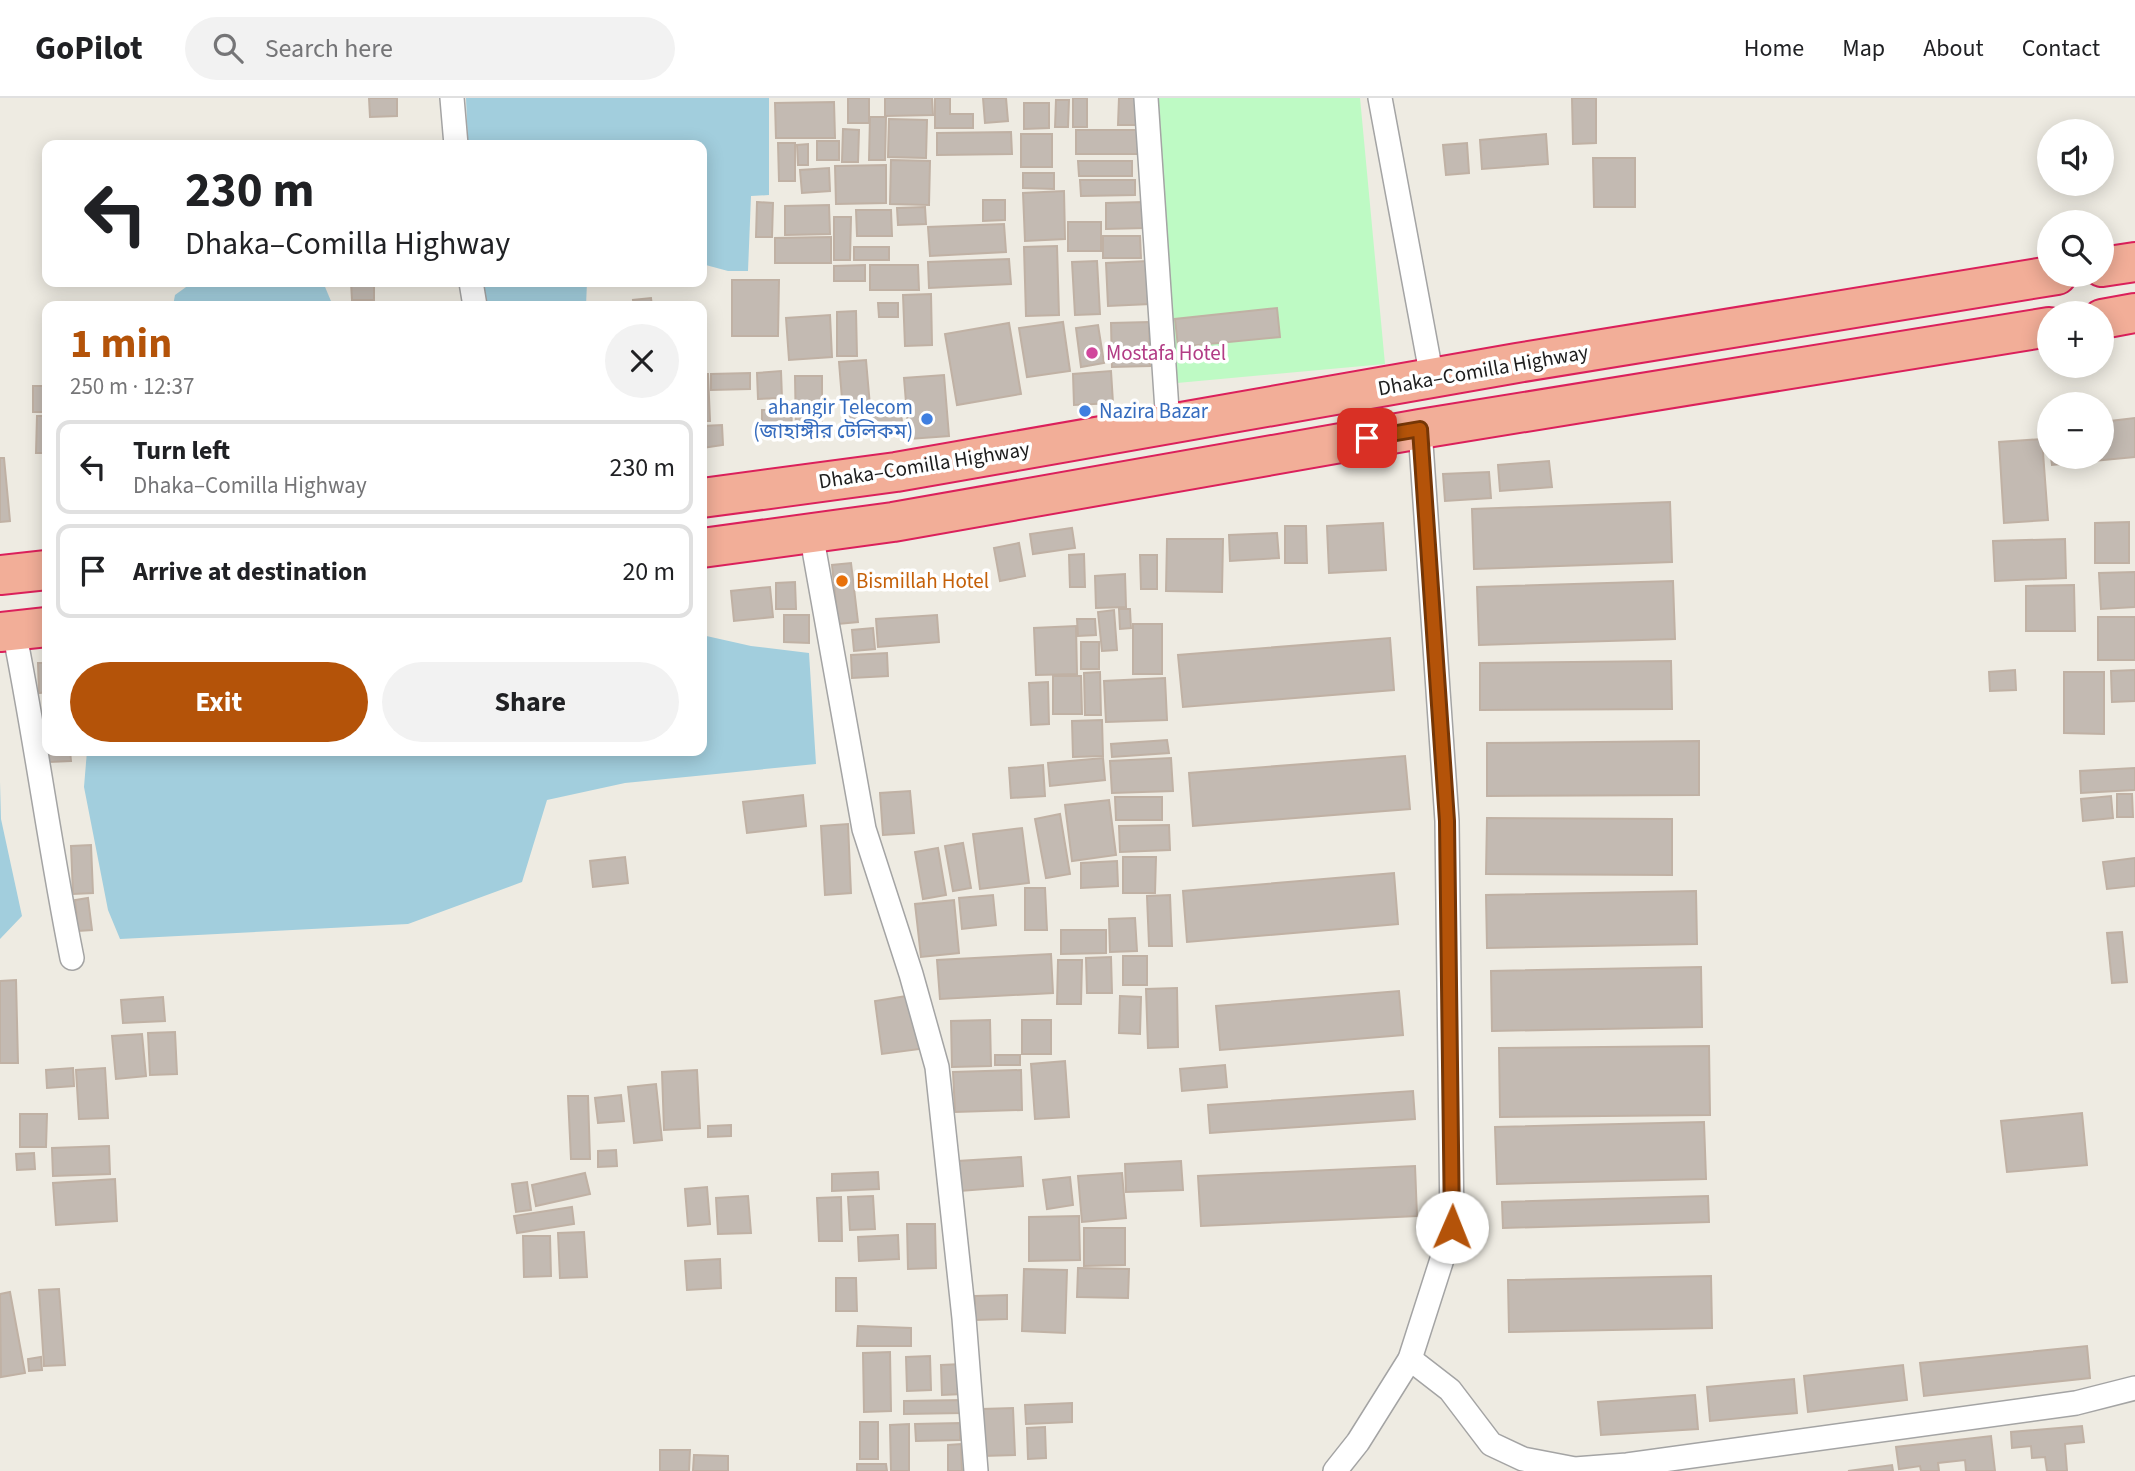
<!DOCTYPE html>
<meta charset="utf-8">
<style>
body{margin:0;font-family:"Source Sans 3","Noto Sans Bengali",sans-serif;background:#f2f2f2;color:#202124;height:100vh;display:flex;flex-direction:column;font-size:26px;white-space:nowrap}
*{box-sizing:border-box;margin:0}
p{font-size:23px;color:#757577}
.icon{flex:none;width:38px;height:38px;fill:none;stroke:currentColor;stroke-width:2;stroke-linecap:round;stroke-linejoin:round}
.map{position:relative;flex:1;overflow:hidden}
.drawer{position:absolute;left:42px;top:203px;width:665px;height:455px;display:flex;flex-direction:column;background:#fff;border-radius:14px;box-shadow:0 4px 18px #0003}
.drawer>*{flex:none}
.hud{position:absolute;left:42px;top:42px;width:665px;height:147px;border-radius:14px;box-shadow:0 4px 18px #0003;background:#fff;color:#202124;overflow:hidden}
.tools{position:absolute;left:2037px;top:21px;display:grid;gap:14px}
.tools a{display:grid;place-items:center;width:77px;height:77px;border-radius:50%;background:#fff;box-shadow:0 4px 18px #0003;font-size:35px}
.pin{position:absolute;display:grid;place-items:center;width:60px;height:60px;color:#fff;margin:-30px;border-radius:14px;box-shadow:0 4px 10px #0006}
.me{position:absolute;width:77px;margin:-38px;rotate:1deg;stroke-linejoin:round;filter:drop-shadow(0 0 5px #0008)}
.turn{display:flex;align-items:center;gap:24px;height:147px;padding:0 28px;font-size:32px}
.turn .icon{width:91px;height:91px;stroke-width:2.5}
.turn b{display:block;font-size:49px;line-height:60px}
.round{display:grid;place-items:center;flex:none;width:74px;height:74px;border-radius:37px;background:#f2f2f2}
.overview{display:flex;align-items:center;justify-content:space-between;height:119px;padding:0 28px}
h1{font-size:42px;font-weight:700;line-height:52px;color:#b45309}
.primary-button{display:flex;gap:14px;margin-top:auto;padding:14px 28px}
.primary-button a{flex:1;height:80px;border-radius:42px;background:#b45309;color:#fff;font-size:28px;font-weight:700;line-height:80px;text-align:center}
.primary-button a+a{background:#f2f2f2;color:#202124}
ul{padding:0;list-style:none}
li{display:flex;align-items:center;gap:21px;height:94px;margin:0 14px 10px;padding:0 14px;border:4px solid #e0e0e0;border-radius:14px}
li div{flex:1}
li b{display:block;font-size:26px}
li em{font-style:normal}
header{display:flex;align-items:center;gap:42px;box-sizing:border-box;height:98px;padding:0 35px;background:#fff;border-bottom:2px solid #e0e0e0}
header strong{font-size:33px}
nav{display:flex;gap:38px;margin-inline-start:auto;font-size:24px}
.search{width:490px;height:63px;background:#f2f2f2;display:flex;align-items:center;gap:18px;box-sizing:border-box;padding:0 24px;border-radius:38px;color:#757577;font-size:26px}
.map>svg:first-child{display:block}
.park{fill:#befac4}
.water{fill:#a2cedd}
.building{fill:#c3bab2;stroke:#c0b1a4;stroke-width:2}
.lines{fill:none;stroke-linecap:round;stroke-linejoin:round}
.minor-casing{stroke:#a4a4a4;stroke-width:26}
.trunk-casing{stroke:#db205b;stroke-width:42}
.minor{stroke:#fff;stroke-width:23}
.trunk{stroke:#f2ae98;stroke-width:38}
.route-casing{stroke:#753606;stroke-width:18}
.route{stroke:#b45309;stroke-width:12}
.hotel-dot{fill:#d1479c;stroke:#fff;stroke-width:2.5}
.shop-dot{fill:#3f7fe0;stroke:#fff;stroke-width:2.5}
.food-dot{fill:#e8710a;stroke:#fff;stroke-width:2.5}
.labels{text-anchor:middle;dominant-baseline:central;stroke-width:7;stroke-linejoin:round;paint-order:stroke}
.hotel-label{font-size:21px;fill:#b23c85;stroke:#fff;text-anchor:start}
.street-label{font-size:21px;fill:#1d1d1d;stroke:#fff}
.shop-label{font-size:21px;fill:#366cbe;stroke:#fff;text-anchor:end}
.food-label{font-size:21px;fill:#c56008;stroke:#fff;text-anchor:start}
</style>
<header>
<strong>GoPilot</strong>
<div class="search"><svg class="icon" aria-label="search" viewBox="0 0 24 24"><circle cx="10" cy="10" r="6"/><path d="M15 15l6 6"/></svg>Search here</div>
<nav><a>Home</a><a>Map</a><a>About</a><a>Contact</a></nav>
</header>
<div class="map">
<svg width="2135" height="1373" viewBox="0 0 2135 1373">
<rect width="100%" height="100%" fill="#eeebe2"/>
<path class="park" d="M1150,0H1360L1385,266L1177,285Z"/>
<g class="water">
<path d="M466,0H769V97L751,98L748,173H728L702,166V47H468Z"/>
<path d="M193,184H323L333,208H173L175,197Z"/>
<path d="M482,184H587L586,208H485Z"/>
<path d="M702,537L751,548L809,555L816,666L625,685L547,702L522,784L408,826L120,841L108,812L84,689L87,653H702Z"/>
<path d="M0,684L1,721L22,818L0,841Z"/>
</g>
<g class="building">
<path d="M369,0H397V18L370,19Z"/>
<rect x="848" y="0" width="21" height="25"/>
<path d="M885,0H932L933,17L885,18Z"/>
<path d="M935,0H950V16H973V30H935Z"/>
<path d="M983,0H1006L1008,23L985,25Z"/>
<rect x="1073" y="0" width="14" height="29"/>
<path d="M1119,0H1137V27H1118Z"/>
<path d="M1572,0H1596V45L1573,46Z"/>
<path d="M1056,2H1069L1068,29H1055Z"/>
<path d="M834,4L835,40H776L775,5Z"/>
<path d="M1024,5H1049V30L1024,31Z"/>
<path d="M870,19H886L885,62H869Z"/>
<path d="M889,21L927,22L926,60L888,59Z"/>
<path d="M843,31L859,32L858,64H842Z"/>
<rect x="1076" y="32" width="62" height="24"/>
<path d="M1011,34L1012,56L937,57V35Z"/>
<rect x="1021" y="36" width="31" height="33"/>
<path d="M1546,36L1548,66L1482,71L1480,42Z"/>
<rect x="817" y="43" width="22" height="19"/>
<path d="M778,45H795V83H779Z"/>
<path d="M1467,45L1469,75L1446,77L1443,47Z"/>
<path d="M808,46V67H798L797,47Z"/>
<path d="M1593,60H1635V109H1594Z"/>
<path d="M891,62L930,63L929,107L890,106Z"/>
<path d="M1078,63H1132V78H1079Z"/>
<path d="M886,67V105L836,106L835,68Z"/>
<path d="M829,70L830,93L802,95L800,72Z"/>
<path d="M1023,75H1054V91L1023,90Z"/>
<path d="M1080,82H1135V97L1081,98Z"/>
<path d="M1064,93L1065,141L1025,143L1023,95Z"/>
<path d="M983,102H1005V122L983,123Z"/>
<path d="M757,104L773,105L772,139H756Z"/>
<path d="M1143,104L1144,130L1106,131V105Z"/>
<path d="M829,107L830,136L785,137V108Z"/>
<path d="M925,109L926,126L898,127L897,110Z"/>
<path d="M856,112H891L892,138H857Z"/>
<path d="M834,119H851L850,162H834Z"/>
<rect x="1068" y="124" width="33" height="29"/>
<path d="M1004,126L1006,154L930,158L928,129Z"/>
<path d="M1103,138H1140L1141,160H1103Z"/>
<path d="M831,139V165H775V140Z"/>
<path d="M1057,148L1059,217L1026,218L1024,149Z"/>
<rect x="854" y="149" width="35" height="13"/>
<path d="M1009,161L1011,186L929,190L928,164Z"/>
<path d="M1097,163L1100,216L1075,217L1072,164Z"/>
<path d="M1148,163L1150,206L1108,208L1106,165Z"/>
<path d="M865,167V183H834V168Z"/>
<path d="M870,167H918L919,192H870Z"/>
<path d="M732,182H779L778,238H732Z"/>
<path d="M351,184H374V202H352Z"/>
<path d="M931,196L932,247L905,248L903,197Z"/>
<path d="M651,200L652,208H634L633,202Z"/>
<path d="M878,205H898V219H879Z"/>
<path d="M1277,210L1280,239L1178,249L1175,221Z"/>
<path d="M856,213L857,258H837V214Z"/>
<path d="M830,217L832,259L789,262L786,220Z"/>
<path d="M1063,224L1070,273L1027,279L1019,230Z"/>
<path d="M1149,224L1150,268L1112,269L1111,225Z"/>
<path d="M1009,225L1021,296L957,307L945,236Z"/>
<path d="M1098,227L1104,265L1081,269L1076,230Z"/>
<path d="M866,262L870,308L900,305L903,333L845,338L839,264Z"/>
<path d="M781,273L782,300L758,301L757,275Z"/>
<path d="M1111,273L1113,305L1074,307L1073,276Z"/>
<path d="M750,275V291L711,292V276Z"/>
<path d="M702,276H708L710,323H702Z"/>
<path d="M944,277L949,338L909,341L904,280Z"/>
<path d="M795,278H822V335H796Z"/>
<rect x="33" y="288" width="14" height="26"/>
<path d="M762,312H792L791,338H762Z"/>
<path d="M37,318H47V355H36Z"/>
<path d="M2135,320V359L2052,367L2051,359H2102V324Z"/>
<path d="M722,327L723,347L702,350V328Z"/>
<path d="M2042,341L2048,422L2004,425L1999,344Z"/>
<path d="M0,360H4L10,423L0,424Z"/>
<path d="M1549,363L1552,389L1500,393L1498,367Z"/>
<path d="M1489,374L1491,400L1445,403L1443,376Z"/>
<path d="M1670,404L1672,464L1474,471L1472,411Z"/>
<path d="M2129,424V465H2095V425Z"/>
<path d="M1383,425L1386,472L1329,475L1327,428Z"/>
<path d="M1285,428H1306L1307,465H1285Z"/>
<path d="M1072,430L1075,450L1033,456L1030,436Z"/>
<path d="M1277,435L1279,460L1230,463L1229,437Z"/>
<path d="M1167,441H1223L1222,494L1166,493Z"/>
<path d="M2065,441L2066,480L1995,483L1993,443Z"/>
<path d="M1019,445L1025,478L1000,483L994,450Z"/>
<path d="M1084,456L1085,489H1070L1069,457Z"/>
<path d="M1140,457H1157V491H1141Z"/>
<path d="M851,465L858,524L838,526L832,467Z"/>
<path d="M2135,474V509L2101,511L2099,475Z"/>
<path d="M1125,476L1126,509L1096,510L1095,478Z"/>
<path d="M1673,483L1675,541L1479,547L1477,489Z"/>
<path d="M795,484L796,511H776V485Z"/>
<path d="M2074,487L2075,533H2026V488Z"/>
<path d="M770,489L773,519L734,523L731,493Z"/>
<path d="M1119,511H1130L1131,530L1120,531Z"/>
<path d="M1114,512L1117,552L1102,553L1098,514Z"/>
<path d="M784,517H809V545L784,544Z"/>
<path d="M937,517L939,544L878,549L876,521Z"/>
<rect x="2098" y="519" width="37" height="43"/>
<path d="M1077,521H1095L1096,537L1078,538Z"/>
<rect x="1133" y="526" width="29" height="50"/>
<path d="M1076,528L1077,576L1036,577L1034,530Z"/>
<path d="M873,530L875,551L854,553L852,532Z"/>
<path d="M1390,540L1394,592L1183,609L1178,557Z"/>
<rect x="1081" y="544" width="18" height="27"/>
<path d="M887,555L888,578L852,580L851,557Z"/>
<path d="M1671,563L1672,611L1480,612V565Z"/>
<path d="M38,565H47V594L39,595Z"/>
<path d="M2015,572L2016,592L1990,593L1989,574Z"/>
<path d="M2135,572V603L2112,604L2111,573Z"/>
<path d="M1100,574L1101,617H1085L1084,575Z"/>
<path d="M2064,574H2104V636L2064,635Z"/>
<path d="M1053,578H1081L1082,616H1053Z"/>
<path d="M1165,580L1167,622L1106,624L1104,583Z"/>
<path d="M1048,584L1049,626L1031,627L1029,585Z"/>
<path d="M1102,622L1103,658L1073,659L1072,623Z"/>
<path d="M1167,642L1169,655L1112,659L1111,646Z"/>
<path d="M1699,643V697L1487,698V645Z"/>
<path d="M49,653H70L71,663L49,664Z"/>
<path d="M1405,658L1410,711L1193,728L1189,675Z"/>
<path d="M1103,660L1105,682L1050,688L1048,665Z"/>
<path d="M1171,660L1173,693L1112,695L1110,663Z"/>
<path d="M1043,667L1045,698L1011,700L1009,670Z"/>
<path d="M2135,670V692L2081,695L2080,673Z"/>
<path d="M910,693L914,735L883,737L880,695Z"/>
<path d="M2117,696H2132L2133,719H2117Z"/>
<path d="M803,697L806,728L747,735L743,704Z"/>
<path d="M2111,698L2113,720L2083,723L2081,701Z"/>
<path d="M1115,699H1162V722H1116Z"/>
<path d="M1109,702L1116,757L1072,763L1065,707Z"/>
<path d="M1060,716L1070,776L1046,780L1035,721Z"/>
<path d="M1487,720L1672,721V777L1486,776Z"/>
<path d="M848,726L851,795L825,797L821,728Z"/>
<path d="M1169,727L1170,752L1120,754L1119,728Z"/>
<path d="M1022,730L1029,785L980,791L973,736Z"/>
<path d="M963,745L971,790L953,793L945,748Z"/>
<path d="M91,747L93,795L73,796L71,748Z"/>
<path d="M938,750L946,797L923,801L915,754Z"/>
<path d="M625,759L628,785L593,789L590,763Z"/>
<path d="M1123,759H1156L1155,795H1123Z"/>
<path d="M2135,760V788L2107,791L2103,764Z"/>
<path d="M1117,763L1118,788L1081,790V765Z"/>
<path d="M1394,775L1398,826L1187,844L1183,793Z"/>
<path d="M1025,790H1045L1047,832H1025Z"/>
<path d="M1696,793L1697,846L1487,850L1486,797Z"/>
<path d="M993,797L996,827L962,831L959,800Z"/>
<path d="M1170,797L1172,848H1149L1147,798Z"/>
<path d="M88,800L92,832L78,833L75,802Z"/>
<path d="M954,802L959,855L921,859L915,806Z"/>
<path d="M1135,820L1137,853L1110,854L1109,821Z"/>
<path d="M1061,832H1106V855L1061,856Z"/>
<path d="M2122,834L2127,884L2112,885L2107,835Z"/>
<path d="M1051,856L1053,895L940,901L937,862Z"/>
<rect x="1123" y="858" width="24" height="29"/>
<path d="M1111,859L1112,895H1087L1086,860Z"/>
<path d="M1058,862H1082L1081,906H1057Z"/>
<path d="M1701,869L1702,929L1492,933L1491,873Z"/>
<path d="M16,882L18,965H0V883Z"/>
<path d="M1177,890L1178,949L1148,950L1146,891Z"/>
<path d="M1399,893L1403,937L1220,952L1216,908Z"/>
<path d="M913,897L920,951L882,956L875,903Z"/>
<path d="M1120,898L1141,899L1140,936L1119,935Z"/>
<path d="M163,899L165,923L123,925L121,902Z"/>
<path d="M990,922L991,968L952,969L951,923Z"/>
<rect x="1022" y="922" width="29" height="34"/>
<path d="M175,934L177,976L150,977L148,935Z"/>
<path d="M142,936L146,978L116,981L112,938Z"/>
<path d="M1709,948L1710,1017L1500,1019L1499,950Z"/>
<rect x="995" y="957" width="25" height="10"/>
<path d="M1065,963L1069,1019L1035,1021L1031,966Z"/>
<path d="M1225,967L1227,989L1182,993L1180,971Z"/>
<path d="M73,970L74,988L47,990L46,972Z"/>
<path d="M105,970L108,1020L79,1021L76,972Z"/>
<path d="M697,972L700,1030L664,1032L662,974Z"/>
<path d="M1021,972L1022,1012L955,1014L953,974Z"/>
<path d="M656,986L662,1042L634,1045L628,989Z"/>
<path d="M1413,993L1415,1021L1210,1035L1208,1007Z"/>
<path d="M621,997L624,1023L598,1025L595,1000Z"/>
<path d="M568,998H588L590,1061H571Z"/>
<path d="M2082,1015L2087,1067L2007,1074L2001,1023Z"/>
<path d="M20,1016H47L46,1049H20Z"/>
<path d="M1704,1024L1706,1081L1497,1086L1495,1029Z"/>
<path d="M731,1027V1038L708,1039V1028Z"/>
<path d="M109,1048L110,1076L53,1078L52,1050Z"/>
<path d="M616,1052L617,1068L598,1069V1053Z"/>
<path d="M34,1055L35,1071L17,1072L16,1056Z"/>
<path d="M1021,1059L1023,1088L960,1093L958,1063Z"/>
<path d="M1181,1063L1183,1092L1126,1094L1125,1066Z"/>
<path d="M1415,1068L1417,1118L1201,1128L1198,1078Z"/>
<path d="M878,1074L879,1091L832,1093V1076Z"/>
<path d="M585,1075L590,1096L536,1108L532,1087Z"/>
<path d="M1122,1075L1126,1120L1082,1124L1078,1078Z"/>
<path d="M1070,1079L1073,1107L1047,1111L1043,1082Z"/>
<path d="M115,1081L117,1123L56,1127L53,1085Z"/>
<path d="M527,1084L531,1112L516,1114L512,1086Z"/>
<path d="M707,1089L710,1126L688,1128L685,1091Z"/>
<path d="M748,1098L751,1135L718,1136L716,1100Z"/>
<path d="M873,1098L875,1131L850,1132L848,1099Z"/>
<path d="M1708,1098L1709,1124L1503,1130L1502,1104Z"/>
<path d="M841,1099L842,1143H819L817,1100Z"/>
<path d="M572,1109L574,1126L517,1135L514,1118Z"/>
<path d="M1079,1118L1080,1162L1029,1163V1119Z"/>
<path d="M907,1126H935L936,1170L908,1171Z"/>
<path d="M1084,1130H1125V1167L1084,1168Z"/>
<path d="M584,1134L587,1179L560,1180L558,1135Z"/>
<path d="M898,1137L899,1161L859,1163L858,1139Z"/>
<path d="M523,1138H550L551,1178L524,1179Z"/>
<path d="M720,1161L721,1190L687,1192L685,1163Z"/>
<path d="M1078,1170L1129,1171L1128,1200L1077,1199Z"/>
<path d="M1024,1171L1067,1172L1065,1235L1022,1233Z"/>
<path d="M1711,1178L1712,1230L1509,1234L1508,1182Z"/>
<path d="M836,1180H856L857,1213H836Z"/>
<path d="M59,1191L65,1267L44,1268L39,1192Z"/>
<path d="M10,1194L25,1275L1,1279L0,1196Z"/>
<path d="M1007,1197V1221L975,1222V1198Z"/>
<path d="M858,1228L911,1230V1248H857Z"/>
<path d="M2087,1248L2090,1280L1924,1298L1920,1265Z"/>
<path d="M890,1254L891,1313L864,1314L863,1255Z"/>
<path d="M930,1258L931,1292L907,1293L906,1259Z"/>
<path d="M41,1259L42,1272L29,1273L28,1261Z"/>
<path d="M962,1266L963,1296L942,1297L941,1267Z"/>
<path d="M1903,1267L1907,1302L1808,1314L1804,1278Z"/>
<path d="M1794,1281L1797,1315L1710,1323L1707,1289Z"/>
<path d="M1695,1297L1698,1331L1601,1337L1598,1304Z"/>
<path d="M963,1302V1315L904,1316V1303Z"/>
<path d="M1072,1305V1324L1026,1326L1025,1307Z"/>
<path d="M1013,1310L1015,1357L983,1358L982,1311Z"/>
<rect x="860" y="1324" width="18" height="37"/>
<path d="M960,1325V1342L916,1343L915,1326Z"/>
<path d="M909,1326V1373H891L890,1327Z"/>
<path d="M2082,1328L2084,1344L2065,1346L2067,1373H2047L2045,1359L2032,1360L2031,1348L2012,1350L2011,1334Z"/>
<path d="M1045,1329L1046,1360L1028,1361L1027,1330Z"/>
<path d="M1991,1338L1995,1373H1966L1965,1362L1938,1365L1939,1373H1921L1920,1368L1899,1371L1896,1349Z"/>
<path d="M961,1346L962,1373H948V1347Z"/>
<path d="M660,1352H690L689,1373H660Z"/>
<path d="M694,1357L728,1358V1373H693Z"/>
<path d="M857,1366H886L887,1373H857Z"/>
<path d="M1892,1367L1893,1373H1848Z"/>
</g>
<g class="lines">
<g class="minor-casing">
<g id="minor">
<path d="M452,0L456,47"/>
<path d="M1146,0L1168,327"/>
<path d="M1380,0L1432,280"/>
<path d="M471,184L475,208"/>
<path d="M811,435L864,731L911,876L937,969L964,1220L976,1373"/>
<path d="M14,533C36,642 50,751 72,860"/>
<path d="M1410,1261L1450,1292L1491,1346L1523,1361L1575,1371L1627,1367L2076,1305L2135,1290"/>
<path d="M1335,1373L1358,1344L1410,1261L1452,1130L1447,723L1420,331"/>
</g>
</g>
<g class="trunk-casing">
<g id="trunk">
<path d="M2102,169L2135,164"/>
<path d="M2102,221L2135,215"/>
<path d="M702,400L896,374L1517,265L2057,177"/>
<path d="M702,450L893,424L1420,331L2049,229"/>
<path d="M0,477L47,472"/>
<path d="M0,534L47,529"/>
</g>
</g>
<use href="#minor" class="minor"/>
<use href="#trunk" class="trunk"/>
</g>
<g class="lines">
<g class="route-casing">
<path id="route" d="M1367,340L1420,331L1447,723L1452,1129"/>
</g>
<use href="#route" class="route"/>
</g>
<circle class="hotel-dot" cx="1092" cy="255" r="7"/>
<g class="shop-dot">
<circle cx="1085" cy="313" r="7"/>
<circle cx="927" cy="321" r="7"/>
</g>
<circle class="food-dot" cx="842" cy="483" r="7"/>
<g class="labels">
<g class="hotel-label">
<text x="1106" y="255">Mostafa Hotel</text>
</g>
<g class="street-label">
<text transform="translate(1483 272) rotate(-10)">Dhaka–Comilla Highway</text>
<text transform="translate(924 367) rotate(-9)">Dhaka–Comilla Highway</text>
</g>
<g class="shop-label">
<text x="913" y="309">ahangir Telecom<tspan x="913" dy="24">(জাহাঙ্গীর টেলিকম)</tspan></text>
<text x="1099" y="313" text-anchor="start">Nazira Bazar</text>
</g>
<g class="food-label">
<text x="856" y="483">Bismillah Hotel</text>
</g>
</g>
</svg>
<div class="tools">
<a><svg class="icon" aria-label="sound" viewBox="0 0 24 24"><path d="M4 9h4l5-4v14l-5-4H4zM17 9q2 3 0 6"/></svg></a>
<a><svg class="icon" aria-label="search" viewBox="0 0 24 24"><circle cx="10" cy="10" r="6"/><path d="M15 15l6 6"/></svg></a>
<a>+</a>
<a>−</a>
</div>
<div class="pin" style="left:1367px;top:340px;background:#d93025"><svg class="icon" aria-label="arrive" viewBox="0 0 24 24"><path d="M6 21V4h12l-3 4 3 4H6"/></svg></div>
<svg class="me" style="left:1452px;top:1129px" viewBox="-20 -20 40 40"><circle r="19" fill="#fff"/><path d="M0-13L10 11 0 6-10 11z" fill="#b45309"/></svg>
<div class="hud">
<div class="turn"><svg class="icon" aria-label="left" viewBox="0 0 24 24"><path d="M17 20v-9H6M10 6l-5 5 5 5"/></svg><div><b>230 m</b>Dhaka–Comilla Highway</div></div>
</div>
<section class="drawer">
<div class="overview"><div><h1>1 min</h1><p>250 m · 12:37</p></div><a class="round"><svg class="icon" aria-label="close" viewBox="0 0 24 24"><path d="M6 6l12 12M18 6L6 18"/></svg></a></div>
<ul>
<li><svg class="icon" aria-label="left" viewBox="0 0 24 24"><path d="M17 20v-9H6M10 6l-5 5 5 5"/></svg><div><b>Turn left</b><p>Dhaka–Comilla Highway</p></div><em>230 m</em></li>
<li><svg class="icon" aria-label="arrive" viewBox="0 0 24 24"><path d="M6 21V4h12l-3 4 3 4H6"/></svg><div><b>Arrive at destination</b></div><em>20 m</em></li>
</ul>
<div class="primary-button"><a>Exit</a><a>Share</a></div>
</section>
</div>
